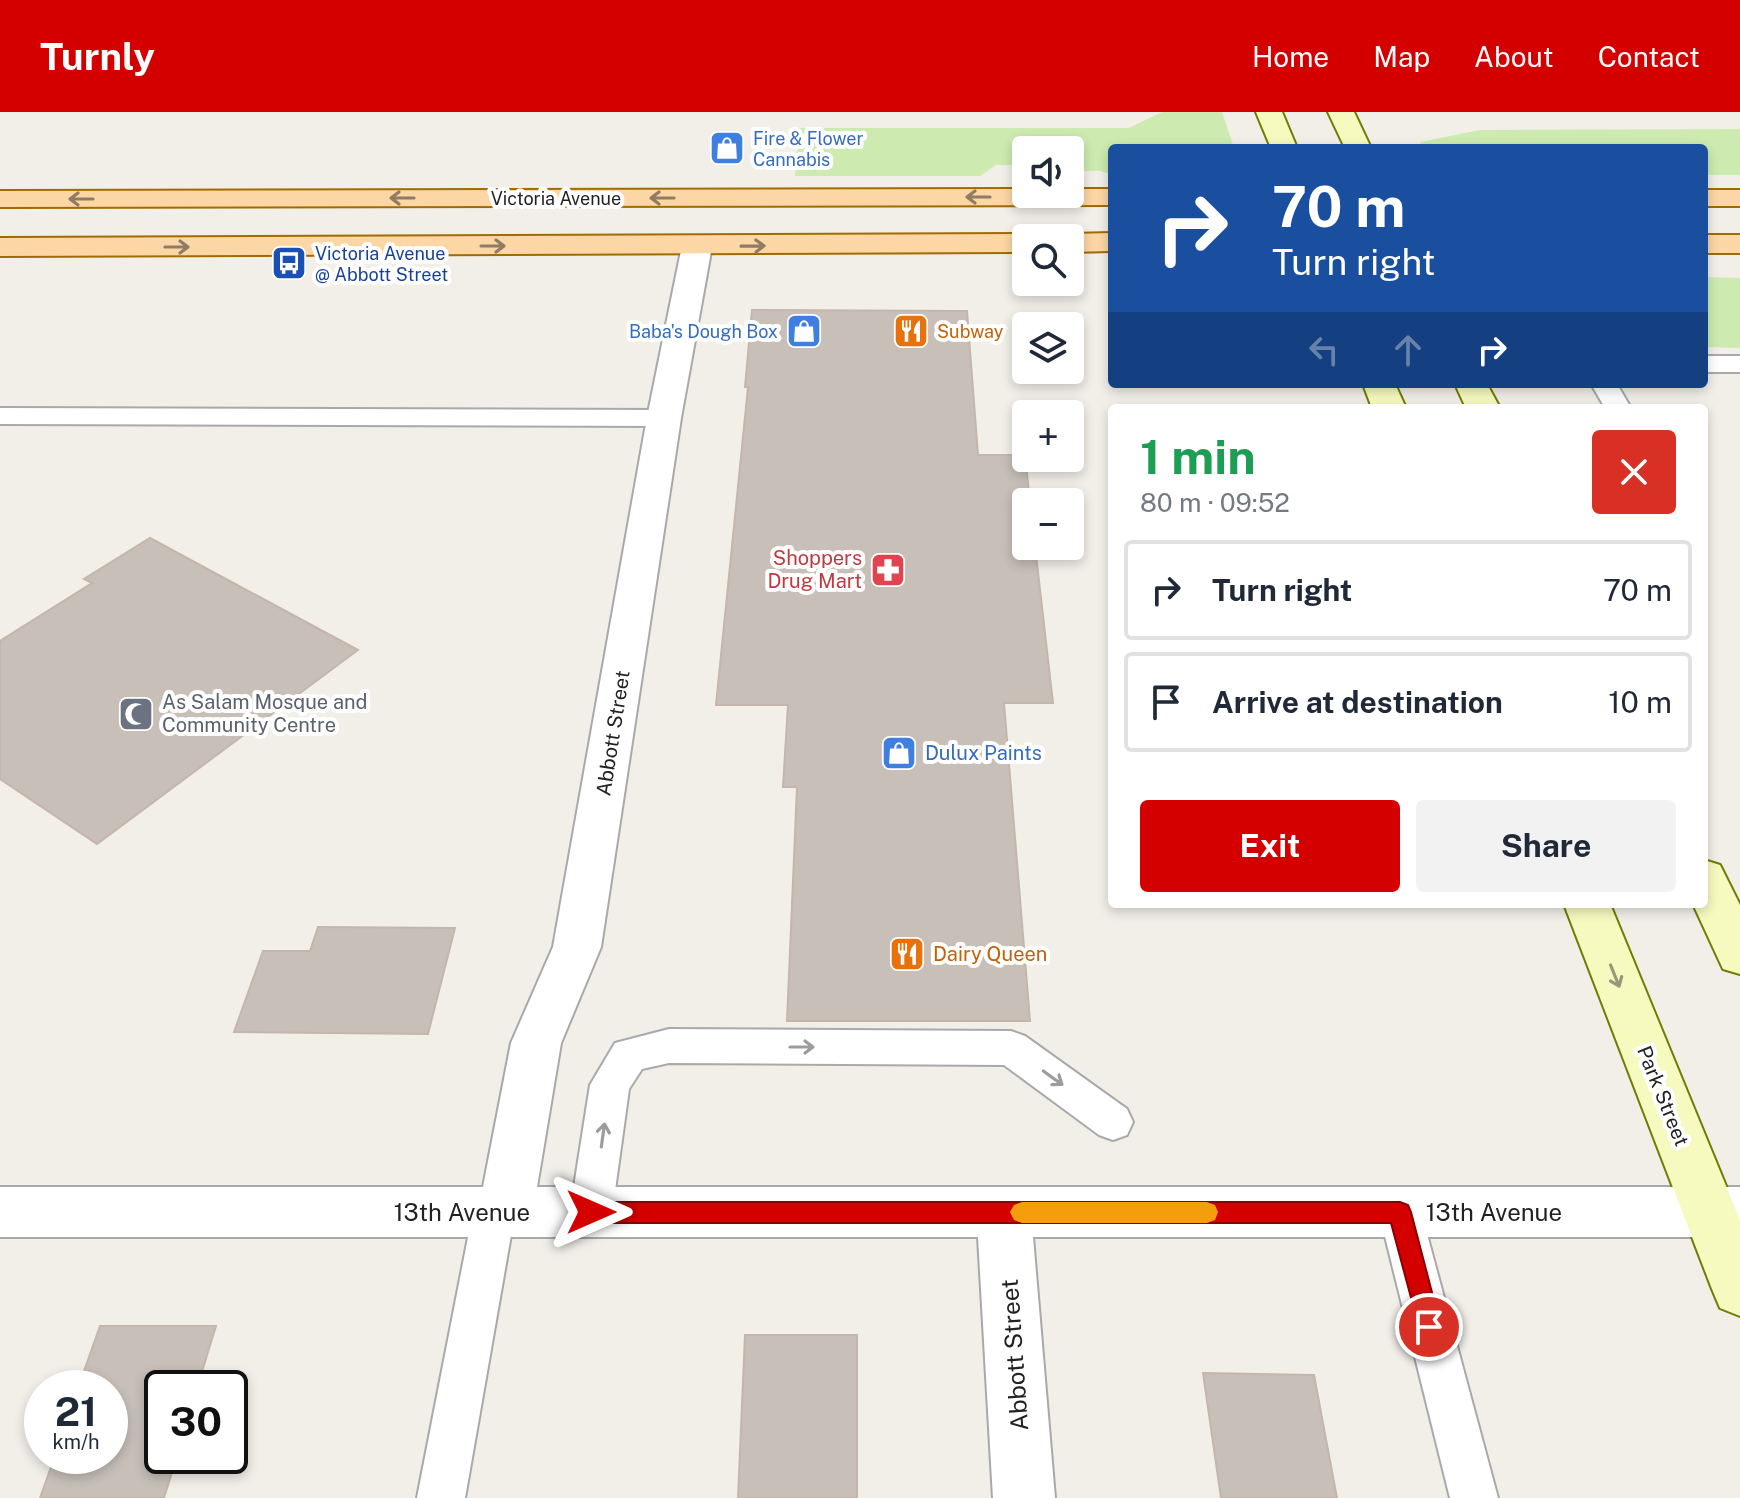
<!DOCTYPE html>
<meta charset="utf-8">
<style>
body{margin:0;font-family:"Public Sans",sans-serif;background:#f2f2f3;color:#1f2937;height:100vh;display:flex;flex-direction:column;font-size:30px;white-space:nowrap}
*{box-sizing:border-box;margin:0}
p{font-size:26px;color:#747a83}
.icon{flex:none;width:44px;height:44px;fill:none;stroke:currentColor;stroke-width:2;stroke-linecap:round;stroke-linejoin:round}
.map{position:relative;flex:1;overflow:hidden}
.drawer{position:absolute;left:1108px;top:292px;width:600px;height:504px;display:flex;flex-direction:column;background:#fff;border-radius:8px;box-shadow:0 4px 12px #0003}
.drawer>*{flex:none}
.top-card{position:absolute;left:1108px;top:32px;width:600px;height:244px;border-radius:8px;box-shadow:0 4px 12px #0003;background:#1a4fa0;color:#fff;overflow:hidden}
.buttons{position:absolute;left:1012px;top:24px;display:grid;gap:16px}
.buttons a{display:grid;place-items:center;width:72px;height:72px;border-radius:8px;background:#fff;box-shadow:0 4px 12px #0003;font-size:40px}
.speed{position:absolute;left:24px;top:1258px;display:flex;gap:16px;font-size:40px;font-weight:700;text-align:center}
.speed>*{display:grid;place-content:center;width:104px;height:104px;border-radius:50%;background:#fff;box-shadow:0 4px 12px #0003;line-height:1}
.speed small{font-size:20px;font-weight:400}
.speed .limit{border:4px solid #111;border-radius:12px;background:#fff;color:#111}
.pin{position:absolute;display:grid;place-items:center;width:68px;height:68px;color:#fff;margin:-34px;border:4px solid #fff;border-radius:50%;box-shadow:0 2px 8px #0007}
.me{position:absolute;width:88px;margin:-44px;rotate:90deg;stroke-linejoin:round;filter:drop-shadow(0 0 6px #0008)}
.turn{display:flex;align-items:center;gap:28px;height:168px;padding:0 32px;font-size:36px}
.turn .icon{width:104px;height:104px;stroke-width:2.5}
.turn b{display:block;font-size:56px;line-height:68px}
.lanes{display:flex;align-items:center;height:76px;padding:0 32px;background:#0003;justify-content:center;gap:40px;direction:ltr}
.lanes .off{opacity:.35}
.round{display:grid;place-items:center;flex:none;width:84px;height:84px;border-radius:8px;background:#f2f2f3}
.overview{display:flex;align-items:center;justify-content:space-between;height:136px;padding:0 32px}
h1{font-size:48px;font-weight:700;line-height:60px;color:#1e9e55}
.button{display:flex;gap:16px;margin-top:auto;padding:16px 32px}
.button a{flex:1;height:92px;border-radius:8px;background:#d40000;color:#fff;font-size:32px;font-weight:700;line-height:92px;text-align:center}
.button a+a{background:#f2f2f3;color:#1f2937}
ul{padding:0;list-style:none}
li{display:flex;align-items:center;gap:24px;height:100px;margin:0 16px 12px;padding:0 16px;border:4px solid #e0e1e3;border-radius:8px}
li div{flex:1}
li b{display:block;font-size:30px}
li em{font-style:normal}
header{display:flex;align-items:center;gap:48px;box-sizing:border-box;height:112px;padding:0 40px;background:#d40000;color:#fff}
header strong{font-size:38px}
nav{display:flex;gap:44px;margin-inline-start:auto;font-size:28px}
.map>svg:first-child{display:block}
.grass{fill:#cdebb0}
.building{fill:#c7bfb8;stroke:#c4b6ab;stroke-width:2}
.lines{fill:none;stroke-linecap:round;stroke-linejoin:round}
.lane-casing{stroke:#a9a9a9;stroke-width:4}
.street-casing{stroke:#a9a9a9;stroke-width:4}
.secondary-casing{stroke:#707d05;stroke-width:4}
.primary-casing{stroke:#a06b00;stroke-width:4}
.lane{fill:#fff;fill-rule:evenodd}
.street{fill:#fff;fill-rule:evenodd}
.secondary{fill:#f7fabf;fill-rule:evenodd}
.primary{fill:#fcd6a4;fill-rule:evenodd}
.oneway{stroke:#8f7c63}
.oneway2{stroke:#979978}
.oneway3{stroke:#9c9c9c}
.route{fill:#d40000;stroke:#8a0000;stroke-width:2}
.slow{fill:#f59e0b}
.labels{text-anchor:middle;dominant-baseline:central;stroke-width:8;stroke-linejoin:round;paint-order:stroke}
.far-shop-label{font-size:18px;fill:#366cbe;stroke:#fff;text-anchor:start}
.far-street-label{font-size:18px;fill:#222;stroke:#fff}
.far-transit-label{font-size:18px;fill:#164399;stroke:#fff;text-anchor:start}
.far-food-label{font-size:18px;fill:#c56008;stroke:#fff;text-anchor:start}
.health-label{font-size:20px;fill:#be3a42;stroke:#fff;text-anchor:end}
.worship-label{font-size:20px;fill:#5b616d;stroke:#fff;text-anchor:start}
.street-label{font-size:20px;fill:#222;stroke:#fff}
.shop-label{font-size:20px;fill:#366cbe;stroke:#fff;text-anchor:start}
.food-label{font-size:20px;fill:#c56008;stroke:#fff;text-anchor:start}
.near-street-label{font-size:24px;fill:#222;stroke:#fff}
</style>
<header>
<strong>Turnly</strong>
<nav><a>Home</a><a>Map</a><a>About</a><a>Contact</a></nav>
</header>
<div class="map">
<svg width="1740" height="1386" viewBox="0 0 1740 1386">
<rect width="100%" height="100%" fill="#f2efe9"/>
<g class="grass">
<path d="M1162,0H1222L1234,36H1112V63L1100,59H1070V38H1026V53H996L980,64H795L799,16H1129Z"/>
<path d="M1740,17V63H1704V36H1422L1420,30L1480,18Z"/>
<path d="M1704,165L1740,166V236L1704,235Z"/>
</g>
<g class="building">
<path d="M752,198L967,199L978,343H1025L1030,390H1026V434H1035L1053,591H1004L1030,909H787L797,675H783L788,593H716L748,275H745Z"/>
<path d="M150,426L358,538L97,732L0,667V529L92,471L84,467Z"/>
<path d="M318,815L455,816L428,922L234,920L263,839H310Z"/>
<path d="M100,1214H216L197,1276H162V1344H177L164,1386H40L55,1344H110V1276H78Z"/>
<path d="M745,1223H857V1386H738Z"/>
<path d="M1203,1261L1314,1263L1337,1386H1221Z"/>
</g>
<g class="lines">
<g class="lane-casing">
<g id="lane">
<rect x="1704" y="244" width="36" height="16"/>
<path d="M1591,272H1617L1631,296H1605Z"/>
<path d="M0,296L664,298L673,300L677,306L673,312L664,314L0,312Z"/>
<path d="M669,917L1011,919L1025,924L1127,997L1133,1010L1127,1023L1113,1028L1099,1023L1004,953L669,951L642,957L629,977L612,1100L606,1114L591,1120L576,1114L570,1100L590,973L615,931Z"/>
<path d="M494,1080L509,1086L515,1100L465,1386H417L473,1100L479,1086Z"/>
<path d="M1400,1080L1415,1086L1421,1100L1498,1386H1450L1379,1100L1385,1086Z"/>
</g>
</g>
<g class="street-casing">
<path id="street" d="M697,125L707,128L712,134L681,306L601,835L561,931L537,1075H1740V1125H1033L1055,1386H993L978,1125H0V1075H483L511,931L553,835L647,306L682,134L687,128Z"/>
</g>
<g class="secondary-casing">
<g id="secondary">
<path d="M1256,0H1282L1297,36H1271Z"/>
<path d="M1328,0H1354L1371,36H1345Z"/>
<path d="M1363,272H1395L1406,296H1372Z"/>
<path d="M1455,272H1487L1500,296H1466Z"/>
<path d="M1704,748L1720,753L1740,793V862L1723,857L1693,792H1704Z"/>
<path d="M1564,792H1610L1740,1108V1204L1720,1196L1712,1177Z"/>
</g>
</g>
<g class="primary-casing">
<g id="primary">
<path d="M1026,77V82H1070V77H1112V93L0,95V79Z"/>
<rect x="1704" y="78" width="36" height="16"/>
<path d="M1112,121V139L1070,140V126H1059L1070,122Z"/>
<path d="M1026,122L1037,126H1026V140L0,144V126Z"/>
<rect x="1704" y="123" width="36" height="18"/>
</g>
</g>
<use href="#lane" class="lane"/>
<use href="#street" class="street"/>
<use href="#secondary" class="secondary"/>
<use href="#primary" class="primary"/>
</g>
<defs><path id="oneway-shaft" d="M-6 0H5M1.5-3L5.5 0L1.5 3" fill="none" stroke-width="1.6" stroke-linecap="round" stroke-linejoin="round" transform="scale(2)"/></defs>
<g class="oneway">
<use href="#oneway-shaft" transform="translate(978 85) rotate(180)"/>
<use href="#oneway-shaft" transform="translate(402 86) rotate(180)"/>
<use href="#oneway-shaft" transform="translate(662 86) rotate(180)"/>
<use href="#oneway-shaft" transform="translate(81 87) rotate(180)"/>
<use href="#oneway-shaft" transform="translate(493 134)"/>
<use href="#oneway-shaft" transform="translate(753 134) rotate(-1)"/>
<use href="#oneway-shaft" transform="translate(177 135)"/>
</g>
<use class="oneway2" href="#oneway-shaft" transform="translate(1615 864) rotate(68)"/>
<g class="oneway3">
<use href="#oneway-shaft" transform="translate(802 935)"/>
<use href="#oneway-shaft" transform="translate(1053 966) rotate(36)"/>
<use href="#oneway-shaft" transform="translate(603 1023) rotate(-82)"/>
</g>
<path class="route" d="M591,1090H1400L1408,1093L1411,1100L1441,1215L1438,1223L1429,1226L1421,1223L1391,1111H591L583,1108L580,1100L583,1093Z"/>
<path class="slow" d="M1022,1090H1207L1215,1093L1218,1100L1215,1108L1207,1111H1022L1014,1108L1010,1100L1014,1093Z"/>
<defs>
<g id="shop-square" transform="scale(1.8)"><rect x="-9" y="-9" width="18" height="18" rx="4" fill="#3f7fe0" stroke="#fff"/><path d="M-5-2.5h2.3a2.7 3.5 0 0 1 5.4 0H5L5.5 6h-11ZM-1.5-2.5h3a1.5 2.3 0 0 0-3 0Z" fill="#fff"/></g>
<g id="bus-square" transform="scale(1.8)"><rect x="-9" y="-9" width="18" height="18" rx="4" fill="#1a4fb4" stroke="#fff"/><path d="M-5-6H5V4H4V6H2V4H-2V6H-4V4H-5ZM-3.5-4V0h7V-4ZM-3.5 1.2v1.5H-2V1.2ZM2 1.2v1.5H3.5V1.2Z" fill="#fff"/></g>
<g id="restaurant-square" transform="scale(1.8)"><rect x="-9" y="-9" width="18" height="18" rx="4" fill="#e8710a" stroke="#fff"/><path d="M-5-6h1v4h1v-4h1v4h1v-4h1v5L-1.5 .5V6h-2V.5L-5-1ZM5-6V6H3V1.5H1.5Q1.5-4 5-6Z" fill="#fff"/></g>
<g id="pharmacy-square" transform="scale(1.8)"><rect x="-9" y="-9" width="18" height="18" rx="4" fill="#e0444e" stroke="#fff"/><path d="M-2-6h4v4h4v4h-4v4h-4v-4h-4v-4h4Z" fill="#fff"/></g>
<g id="mosque-square" transform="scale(1.8)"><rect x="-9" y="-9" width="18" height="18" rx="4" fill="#6b7280" stroke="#fff"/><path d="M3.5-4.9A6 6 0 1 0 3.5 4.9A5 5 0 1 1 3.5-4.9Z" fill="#fff"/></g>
</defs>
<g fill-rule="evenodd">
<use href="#shop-square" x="727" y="36"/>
<use href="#bus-square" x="289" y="151"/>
<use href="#shop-square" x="804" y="219"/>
<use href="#restaurant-square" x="911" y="219"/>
<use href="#pharmacy-square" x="888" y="458"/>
<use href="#mosque-square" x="136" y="602"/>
<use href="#shop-square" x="899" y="641"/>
<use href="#restaurant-square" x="907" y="842"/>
</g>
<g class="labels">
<g class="far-shop-label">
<text x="753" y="26">Fire &amp; Flower<tspan x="753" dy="21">Cannabis</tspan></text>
<text x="778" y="219" text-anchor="end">Baba's Dough Box</text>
</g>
<g class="far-street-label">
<text x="556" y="86">Victoria Avenue</text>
</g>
<g class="far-transit-label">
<text x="315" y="141">Victoria Avenue<tspan x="315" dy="21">@ Abbott Street</tspan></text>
</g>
<g class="far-food-label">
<text x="937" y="219">Subway</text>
</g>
<g class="health-label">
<text x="862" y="446">Shoppers<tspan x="862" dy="23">Drug Mart</tspan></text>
</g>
<g class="worship-label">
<text x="162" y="590">As Salam Mosque and<tspan x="162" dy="23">Community Centre</tspan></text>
</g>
<g class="street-label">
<text transform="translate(613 621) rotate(-81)">Abbott Street</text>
<text transform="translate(1663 984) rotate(68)">Park Street</text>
</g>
<g class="shop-label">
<text x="925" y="641">Dulux Paints</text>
</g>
<g class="food-label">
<text x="933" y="842">Dairy Queen</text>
</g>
<g class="near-street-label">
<text x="462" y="1100">13th Avenue</text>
<text x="1494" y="1100">13th Avenue</text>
<text transform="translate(1014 1243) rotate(-94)">Abbott Street</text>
</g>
</g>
</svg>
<div class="buttons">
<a><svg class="icon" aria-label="sound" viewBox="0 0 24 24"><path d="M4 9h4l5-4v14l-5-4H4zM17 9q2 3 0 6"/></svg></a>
<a><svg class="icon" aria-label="search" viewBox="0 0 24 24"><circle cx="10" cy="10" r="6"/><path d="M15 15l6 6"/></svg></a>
<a><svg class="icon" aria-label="layers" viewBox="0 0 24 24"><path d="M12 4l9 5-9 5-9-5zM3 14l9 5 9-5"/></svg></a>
<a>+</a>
<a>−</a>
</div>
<div class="speed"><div>21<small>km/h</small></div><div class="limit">30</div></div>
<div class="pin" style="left:1429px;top:1215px;background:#d93025"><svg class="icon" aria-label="arrive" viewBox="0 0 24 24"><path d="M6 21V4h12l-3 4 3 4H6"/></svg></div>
<svg class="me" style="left:591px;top:1100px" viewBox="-20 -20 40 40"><path d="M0-17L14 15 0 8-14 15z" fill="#d40000" stroke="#fff" stroke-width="4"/></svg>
<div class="top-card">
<div class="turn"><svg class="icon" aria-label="right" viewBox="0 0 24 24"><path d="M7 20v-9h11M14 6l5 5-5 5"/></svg><div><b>70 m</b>Turn right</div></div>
<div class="lanes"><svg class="icon off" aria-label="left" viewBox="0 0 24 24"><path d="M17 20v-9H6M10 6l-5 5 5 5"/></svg><svg class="icon off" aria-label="ahead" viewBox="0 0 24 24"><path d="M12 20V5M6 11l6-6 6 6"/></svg><svg class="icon" aria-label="right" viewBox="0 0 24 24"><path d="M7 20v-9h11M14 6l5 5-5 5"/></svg></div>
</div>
<section class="drawer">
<div class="overview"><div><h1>1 min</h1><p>80 m · 09:52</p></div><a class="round" style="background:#d93025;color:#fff"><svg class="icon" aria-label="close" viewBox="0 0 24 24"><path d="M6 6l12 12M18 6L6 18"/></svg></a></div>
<ul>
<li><svg class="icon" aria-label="right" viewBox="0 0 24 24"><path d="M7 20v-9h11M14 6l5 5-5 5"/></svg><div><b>Turn right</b></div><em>70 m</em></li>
<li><svg class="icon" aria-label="arrive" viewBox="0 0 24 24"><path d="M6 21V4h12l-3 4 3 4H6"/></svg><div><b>Arrive at destination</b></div><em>10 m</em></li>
</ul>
<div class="button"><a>Exit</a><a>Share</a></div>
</section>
</div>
